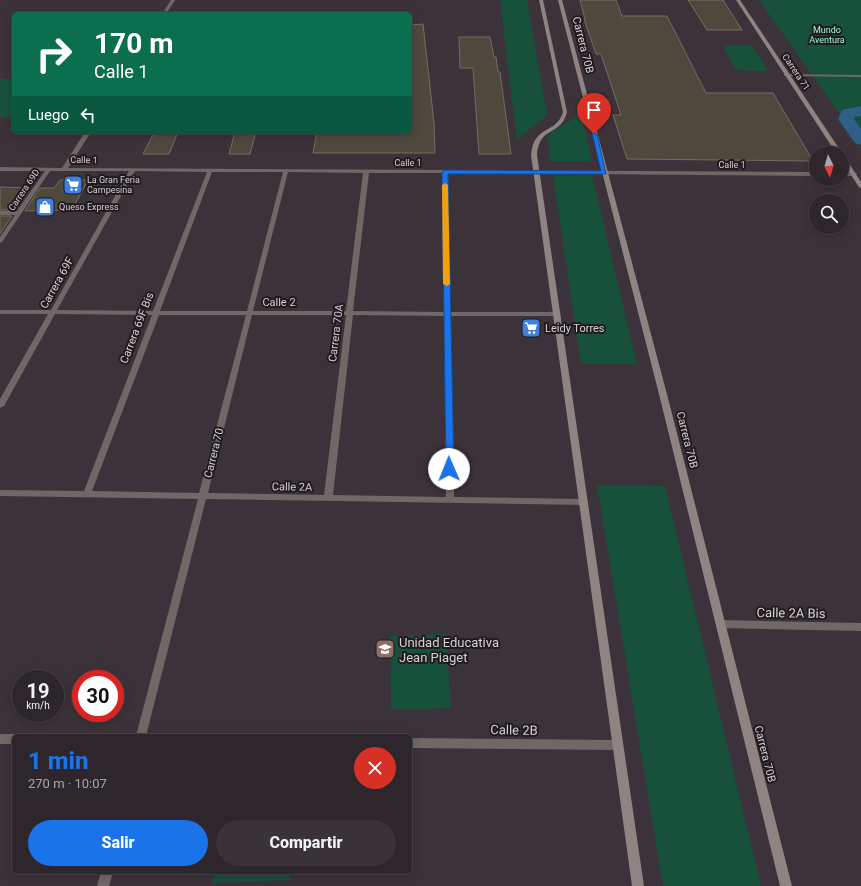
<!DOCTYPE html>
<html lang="es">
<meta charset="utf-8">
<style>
body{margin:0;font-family:Roboto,sans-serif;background:#393238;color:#f1f3f6;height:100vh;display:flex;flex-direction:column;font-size:15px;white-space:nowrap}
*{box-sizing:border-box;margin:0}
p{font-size:13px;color:#a7a5a9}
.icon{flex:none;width:22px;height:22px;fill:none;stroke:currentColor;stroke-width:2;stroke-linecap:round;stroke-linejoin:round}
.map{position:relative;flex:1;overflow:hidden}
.drawer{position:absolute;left:12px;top:734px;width:400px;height:140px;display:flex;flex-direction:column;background:#2d262c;border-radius:6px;box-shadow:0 2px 10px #0003,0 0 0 1px #484348}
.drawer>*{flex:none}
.hud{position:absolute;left:12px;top:12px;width:400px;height:122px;border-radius:6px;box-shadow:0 2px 10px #0003,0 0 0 1px #484348;background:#0b6e4f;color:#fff;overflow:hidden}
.needle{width:26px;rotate:175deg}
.tools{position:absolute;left:809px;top:146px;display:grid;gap:8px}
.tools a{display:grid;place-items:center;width:40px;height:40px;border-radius:50%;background:#2d262c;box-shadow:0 2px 10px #0003,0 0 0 1px #484348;font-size:20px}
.speed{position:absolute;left:12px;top:670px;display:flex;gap:8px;font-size:20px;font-weight:700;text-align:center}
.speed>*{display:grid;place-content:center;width:52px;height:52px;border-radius:50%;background:#2d262c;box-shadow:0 2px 10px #0003,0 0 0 1px #484348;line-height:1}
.speed small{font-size:10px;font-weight:400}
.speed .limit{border:6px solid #d22;background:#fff;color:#111}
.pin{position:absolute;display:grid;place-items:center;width:34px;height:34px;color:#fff;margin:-41px -17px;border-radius:50% 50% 50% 0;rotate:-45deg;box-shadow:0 0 4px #0007}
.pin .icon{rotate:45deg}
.me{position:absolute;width:44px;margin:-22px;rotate:359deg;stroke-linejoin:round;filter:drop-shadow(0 0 3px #0008)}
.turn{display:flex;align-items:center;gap:14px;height:84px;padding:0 16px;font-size:18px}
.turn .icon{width:52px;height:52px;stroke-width:2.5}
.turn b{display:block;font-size:28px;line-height:34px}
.then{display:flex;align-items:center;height:38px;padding:0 16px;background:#0003;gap:8px;font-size:15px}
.round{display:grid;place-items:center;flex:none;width:42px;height:42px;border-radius:21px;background:#393238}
.overview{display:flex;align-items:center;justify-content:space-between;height:68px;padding:0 16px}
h1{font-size:24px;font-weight:800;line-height:30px;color:#1a73e8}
.button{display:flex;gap:8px;margin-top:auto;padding:8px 16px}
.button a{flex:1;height:46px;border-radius:24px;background:#1a73e8;color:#fff;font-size:16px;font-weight:800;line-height:46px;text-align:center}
.button a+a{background:#393238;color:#f1f3f6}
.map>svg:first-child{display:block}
.green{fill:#18513b}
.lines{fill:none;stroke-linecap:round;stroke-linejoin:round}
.canal{fill:#2d5f87;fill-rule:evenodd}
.building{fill:#4f483d;stroke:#756d62}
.street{fill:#6f6866;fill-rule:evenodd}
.secondary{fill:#8f8481;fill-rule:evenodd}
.route{fill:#1a73e8;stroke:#114b97}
.slow{fill:#f59e0b}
.labels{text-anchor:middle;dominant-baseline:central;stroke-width:4;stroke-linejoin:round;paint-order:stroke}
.far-park-label{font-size:9px;fill:#98fccf;stroke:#201b1f}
.far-street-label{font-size:9px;fill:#d7d1d6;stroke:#201b1f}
.far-poi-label{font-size:9px;fill:#d7d1d6;stroke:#201b1f;text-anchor:start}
.street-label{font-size:11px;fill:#d7d1d6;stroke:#201b1f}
.poi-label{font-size:11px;fill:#d7d1d6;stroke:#201b1f;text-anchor:start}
.near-street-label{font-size:13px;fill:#d7d1d6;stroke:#201b1f}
.near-poi-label{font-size:13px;fill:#d7d1d6;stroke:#201b1f;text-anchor:start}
</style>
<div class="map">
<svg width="861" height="886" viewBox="0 0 861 886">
<rect width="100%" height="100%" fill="#3c323a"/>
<g class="green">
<path d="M500,0H527L547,114C539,125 526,130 517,140Z"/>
<path d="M759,0H861V144Z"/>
<path d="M722,45H752L768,71L736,70Z"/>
<rect x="0" y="79" width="14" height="39"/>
<path d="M580,110L592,162L550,161L548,137L551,132L575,118Z"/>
<path d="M592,175L637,364H581L553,176Z"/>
<path d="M597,485L665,486L761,886H663Z"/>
<path d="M446,634L451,708L391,710L390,636Z"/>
<path d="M214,872H291L290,880L212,883Z"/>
</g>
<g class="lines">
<path class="canal" d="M861,106V116L854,117V119L861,129V145L855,143L838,119L842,110Z"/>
</g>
<g class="building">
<path d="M580,0H616L622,16H667L706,93H773L813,161L627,159L613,115H621L601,54H596L584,19H585Z"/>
<path d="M688,0H723L742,30H707Z"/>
<path d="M423,24L434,123L435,153H313L317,132H410V25Z"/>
<path d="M459,37H490L494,57H496L498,72H500L511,154H479L473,68H460Z"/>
<path d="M157,132H178L169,154H143L154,133Z"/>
<path d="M235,132H256L250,154H229Z"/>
<path d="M60,180H88L72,210L25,211L40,188H54Z"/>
<path d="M0,187L31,188L16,210H0Z"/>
<path d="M0,216H12L0,234Z"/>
</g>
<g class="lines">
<g class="street">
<path d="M171,0H175L166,14H162Z"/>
<path d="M786,74L861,75V77L784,76V74Z"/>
<path d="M85,132H91L68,168L816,172V176L448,173L451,312H558L561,314L558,316H451L454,497L584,499L587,500L588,502L587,504L584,505L206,499L146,736H136L198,499L0,496V490L84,491L152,315L55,314L4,406L0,408V399L48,314H0V310H51L129,171H50L2,242L0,243V237L15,215H0V211H17L45,171H0V167L62,168ZM135,171L207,172L153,311L57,310ZM212,172H283L247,311H160ZM288,172L363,173L346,311H253ZM369,173H442L444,312L353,311ZM159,315H246L199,493L92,491ZM252,315H346L324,495L208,493ZM353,315L444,316L446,497L333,495Z"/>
<path d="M842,172H854L857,174L854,176H842Z"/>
<path d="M721,620L861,623V631L721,628L718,627L716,624L718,621Z"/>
<path d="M0,734H14L18,736H14V744H0Z"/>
<path d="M410,738L618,740L622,742L623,745L622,748L618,750L410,748Z"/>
<path d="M101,872H113L109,886H97Z"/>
</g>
<g class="secondary">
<path d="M539,0H543L567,112C561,137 539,125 537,155L644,886H632L531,155C534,124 556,135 563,112Z"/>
<path d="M558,0H562L668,398L792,886H780L660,398Z"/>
<path d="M736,0H740L842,153H836Z"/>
<path d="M842,155L844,156L861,182V188L859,187L842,161Z"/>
</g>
</g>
<path class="route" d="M592,133L597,134L606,174H448L454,469L453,471H446L442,172L445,170L601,171Z"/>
<path class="slow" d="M445,183L448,185L450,284L447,286L443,284L442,185Z"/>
<defs>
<g id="supermarket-square" transform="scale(1)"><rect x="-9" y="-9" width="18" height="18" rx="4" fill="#3f7fe0" stroke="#201b1f"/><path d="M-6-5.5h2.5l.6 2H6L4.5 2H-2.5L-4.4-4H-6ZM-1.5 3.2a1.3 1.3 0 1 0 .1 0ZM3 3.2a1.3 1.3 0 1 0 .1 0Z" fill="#fff"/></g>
<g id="shop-square" transform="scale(1)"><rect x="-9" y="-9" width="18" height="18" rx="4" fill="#3f7fe0" stroke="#201b1f"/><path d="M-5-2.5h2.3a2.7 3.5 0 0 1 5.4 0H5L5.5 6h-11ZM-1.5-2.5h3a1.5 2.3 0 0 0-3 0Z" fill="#fff"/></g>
<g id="school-square" transform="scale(1)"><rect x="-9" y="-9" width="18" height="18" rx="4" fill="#8d6e63" stroke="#201b1f"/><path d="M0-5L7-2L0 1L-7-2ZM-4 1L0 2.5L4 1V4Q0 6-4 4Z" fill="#fff"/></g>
</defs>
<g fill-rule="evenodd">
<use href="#supermarket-square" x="73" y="185"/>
<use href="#shop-square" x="45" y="207"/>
<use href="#supermarket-square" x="531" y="328"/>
<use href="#school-square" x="385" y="649"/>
</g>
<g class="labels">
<g class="far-park-label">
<text x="827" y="30">Mundo<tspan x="827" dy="10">Aventura</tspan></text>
</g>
<g class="far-street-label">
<text transform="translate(796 72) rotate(56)">Carrera 71</text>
<text transform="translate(84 160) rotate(1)">Calle 1</text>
<text x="408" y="163">Calle 1</text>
<text x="732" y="165">Calle 1</text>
<text transform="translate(24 190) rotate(-56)">Carrera 69D</text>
</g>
<g class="far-poi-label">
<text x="87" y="180">La Gran Feria<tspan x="87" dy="10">Campesina</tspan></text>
<text x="59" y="207">Queso Express</text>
</g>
<g class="street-label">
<text transform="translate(583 45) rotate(76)">Carrera 70B</text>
<text transform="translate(57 283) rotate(-61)">Carrera 69F</text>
<text x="279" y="302">Calle 2</text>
<text transform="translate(137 328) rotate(-69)">Carrera 69F Bis</text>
<text transform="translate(336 333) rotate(-83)">Carrera 70A</text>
<text transform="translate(687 440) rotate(76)">Carrera 70B</text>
<text transform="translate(214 453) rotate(-76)">Carrera 70</text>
<text transform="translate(292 487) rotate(1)">Calle 2A</text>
<text transform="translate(765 754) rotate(76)">Carrera 70B</text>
</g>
<g class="poi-label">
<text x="545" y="328">Leidy Torres</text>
</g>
<g class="near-street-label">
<text transform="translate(791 613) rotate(1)">Calle 2A Bis</text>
<text transform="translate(514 730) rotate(1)">Calle 2B</text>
</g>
<g class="near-poi-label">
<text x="399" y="642">Unidad Educativa<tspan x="399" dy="15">Jean Piaget</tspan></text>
</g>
</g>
</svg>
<div class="tools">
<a><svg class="needle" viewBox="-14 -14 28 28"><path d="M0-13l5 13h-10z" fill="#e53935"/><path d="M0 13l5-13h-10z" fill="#a7a5a9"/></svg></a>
<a><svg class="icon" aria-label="search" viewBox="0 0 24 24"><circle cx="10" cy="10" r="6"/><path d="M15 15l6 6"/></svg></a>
</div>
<div class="speed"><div>19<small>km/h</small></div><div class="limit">30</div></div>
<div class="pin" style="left:594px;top:134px;background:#d93025"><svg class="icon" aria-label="arrive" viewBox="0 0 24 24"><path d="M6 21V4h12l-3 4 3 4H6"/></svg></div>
<svg class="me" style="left:449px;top:469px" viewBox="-20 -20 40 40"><circle r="19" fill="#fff"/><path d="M0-13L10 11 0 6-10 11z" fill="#1a73e8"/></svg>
<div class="hud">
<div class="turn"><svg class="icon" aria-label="right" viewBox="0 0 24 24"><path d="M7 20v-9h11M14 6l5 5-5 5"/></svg><div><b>170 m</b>Calle 1</div></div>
<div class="then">Luego<svg class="icon" aria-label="left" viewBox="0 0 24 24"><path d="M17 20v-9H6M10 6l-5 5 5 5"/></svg></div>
</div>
<section class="drawer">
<div class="overview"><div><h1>1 min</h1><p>270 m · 10:07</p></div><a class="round" style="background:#d93025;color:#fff"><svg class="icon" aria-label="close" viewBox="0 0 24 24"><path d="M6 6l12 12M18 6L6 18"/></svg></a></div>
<div class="button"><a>Salir</a><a>Compartir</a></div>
</section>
</div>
